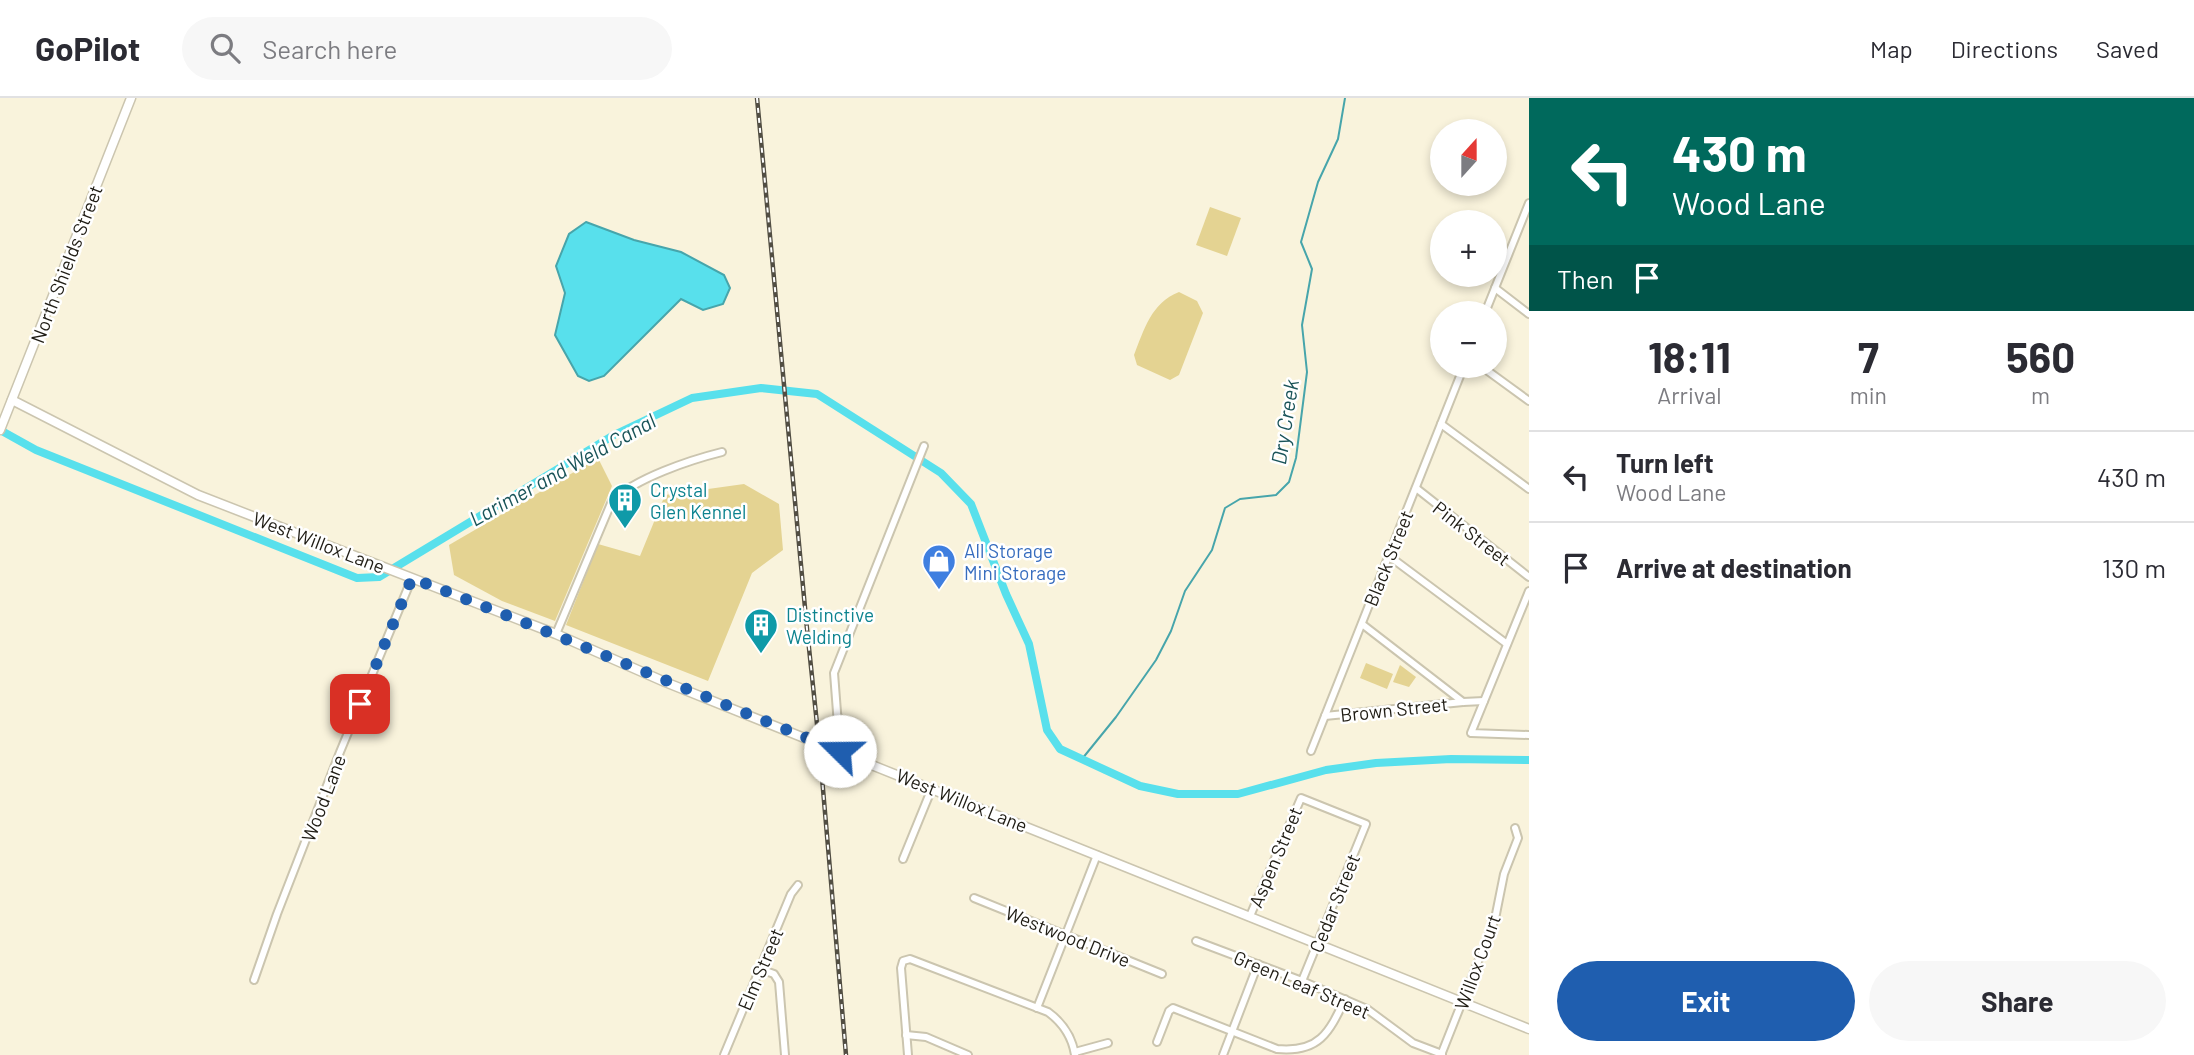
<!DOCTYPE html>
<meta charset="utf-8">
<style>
body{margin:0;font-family:Barlow,sans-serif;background:#f7f7f7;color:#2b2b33;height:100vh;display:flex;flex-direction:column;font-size:26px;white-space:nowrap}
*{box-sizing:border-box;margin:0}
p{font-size:23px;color:#7c7c81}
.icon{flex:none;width:38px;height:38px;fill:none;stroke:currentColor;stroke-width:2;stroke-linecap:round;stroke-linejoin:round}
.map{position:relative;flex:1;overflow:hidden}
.details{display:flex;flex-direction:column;background:#fff;width:665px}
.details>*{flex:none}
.top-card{background:#00695c;color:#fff;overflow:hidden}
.needle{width:46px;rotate:21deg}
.buttons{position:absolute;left:1430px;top:21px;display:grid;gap:14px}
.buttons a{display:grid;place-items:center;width:77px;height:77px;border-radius:50%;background:#fff;box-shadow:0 4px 10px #0003;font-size:35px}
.pin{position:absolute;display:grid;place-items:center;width:60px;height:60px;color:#fff;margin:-30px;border-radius:14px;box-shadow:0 4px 10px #0006}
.me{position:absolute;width:77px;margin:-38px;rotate:292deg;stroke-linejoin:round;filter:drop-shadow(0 0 5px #0008)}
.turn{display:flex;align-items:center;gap:24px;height:147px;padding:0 28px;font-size:32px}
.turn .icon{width:91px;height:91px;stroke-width:2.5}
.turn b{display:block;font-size:49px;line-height:60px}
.then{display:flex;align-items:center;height:66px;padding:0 28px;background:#0003;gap:14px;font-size:26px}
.eta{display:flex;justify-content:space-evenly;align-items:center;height:119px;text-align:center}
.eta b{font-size:42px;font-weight:700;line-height:49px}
.button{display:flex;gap:14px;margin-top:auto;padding:14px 28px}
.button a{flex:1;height:80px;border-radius:42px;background:#1f5eaf;color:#fff;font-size:28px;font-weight:700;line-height:80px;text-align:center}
.button a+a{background:#f7f7f7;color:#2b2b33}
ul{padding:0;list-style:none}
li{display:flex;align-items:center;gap:21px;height:91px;padding:0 28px;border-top:2px solid #e1e1e2}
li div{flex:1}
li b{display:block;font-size:26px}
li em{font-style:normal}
header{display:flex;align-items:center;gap:42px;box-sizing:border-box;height:98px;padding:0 35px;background:#fff;border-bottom:2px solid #e1e1e2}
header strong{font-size:33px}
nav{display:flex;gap:38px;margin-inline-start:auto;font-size:24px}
.search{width:490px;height:63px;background:#f7f7f7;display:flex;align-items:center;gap:18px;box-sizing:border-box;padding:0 24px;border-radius:38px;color:#7c7c81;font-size:26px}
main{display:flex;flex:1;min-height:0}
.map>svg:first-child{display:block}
.green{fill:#e4d392}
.water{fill:#58e0ec;stroke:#47a5ab;stroke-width:2}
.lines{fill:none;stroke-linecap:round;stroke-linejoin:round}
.stream{stroke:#47a5ab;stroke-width:2}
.canal{stroke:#58e0ec;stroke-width:8}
.minor-casing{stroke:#cbc5af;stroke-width:10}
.secondary-casing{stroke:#cbc5af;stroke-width:11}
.minor{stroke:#fff;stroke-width:6}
.secondary{stroke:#fff;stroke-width:8}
.rail-casing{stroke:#524e43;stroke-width:4.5}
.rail{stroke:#fff;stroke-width:2;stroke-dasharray:5;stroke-linecap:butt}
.route{stroke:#1f5eaf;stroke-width:12;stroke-dasharray:0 21.6}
.labels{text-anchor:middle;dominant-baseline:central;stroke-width:5;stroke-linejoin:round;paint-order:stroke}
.street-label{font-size:19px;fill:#1f1c14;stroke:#fff}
.culture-label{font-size:19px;fill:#0d838f;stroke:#fff;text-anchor:start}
.shop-label{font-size:19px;fill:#366cbe;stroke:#fff;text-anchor:start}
.water-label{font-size:21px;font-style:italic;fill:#1a5459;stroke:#fff}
</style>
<header>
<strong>GoPilot</strong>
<div class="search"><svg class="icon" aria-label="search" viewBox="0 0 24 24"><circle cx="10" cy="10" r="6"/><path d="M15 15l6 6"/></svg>Search here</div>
<nav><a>Map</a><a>Directions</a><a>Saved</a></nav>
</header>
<main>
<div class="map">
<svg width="1529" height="957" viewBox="0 0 1529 957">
<rect width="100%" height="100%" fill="#f9f3dc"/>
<g class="green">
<path d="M1210,109L1241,120L1227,158L1196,147Z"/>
<path d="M1179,194L1197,203L1203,215L1179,277L1170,282L1137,267L1134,257C1144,232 1151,205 1179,194Z"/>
<path d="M598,360L612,388L555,523L502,503L454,477L449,447Z"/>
<path d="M744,386L779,406L783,452L752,475L708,583L566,527L598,446L640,458L665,397Z"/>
<path d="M1366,565L1393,576L1387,591L1360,580Z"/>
<path d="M1400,567L1416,579L1409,589L1393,584Z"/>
</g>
<path class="water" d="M586,124L634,142L681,154L724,177L730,190L723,206L703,212L681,201L604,278L589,283L578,278L555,237L565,195L556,168L569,136Z"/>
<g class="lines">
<path class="stream" d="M1082,661L1116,619L1156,562L1171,533L1185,493L1212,452L1225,410L1240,401L1276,397L1289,384L1296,360L1307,274L1302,227L1312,171L1301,144L1318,84L1338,41L1345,0"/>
<path class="canal" d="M0,332L36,352L357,480L379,479L614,337L692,300L761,290L817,296L941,375L971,406L1006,496L1029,546L1047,632L1060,651L1140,688L1178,696H1238L1326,672L1376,665L1451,661L1529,662"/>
<g class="minor-casing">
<g id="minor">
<path d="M1495,190L1529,216"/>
<path d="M1485,215L1529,105"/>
<path d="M1481,268L1529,303"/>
<path d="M1441,326L1529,391"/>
<path d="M1416,390L1529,479"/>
<path d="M1389,458L1507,546"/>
<path d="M1529,493L1471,635L1529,637"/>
<path d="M1362,526L1463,604"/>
<path d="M556,536L612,403C636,380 690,362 722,354"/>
<path d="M1325,618L1463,604L1484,603"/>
<path d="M840,653L834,575L924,348"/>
<path d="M1311,653L1464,268"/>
<path d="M903,761L932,690"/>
<path d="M974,800L1162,876"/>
<path d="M1250,818L1301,700L1366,726L1302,883"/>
<path d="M1196,843L1302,883L1367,911L1413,945L1442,956"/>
<path d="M760,871L774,876L779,884L785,957"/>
<path d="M254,882L277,816L340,654L412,480"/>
<path d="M1037,910L1097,757"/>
<path d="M906,937L926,939L968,957"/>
<path d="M1157,944L1169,913L1173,910L1277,951C1319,955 1329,935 1345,901"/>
<path d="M1075,954L1108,945"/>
<path d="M724,957L791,796L798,787"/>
<path d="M908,957L901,870L903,863L910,861L1048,914C1063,925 1072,938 1075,957"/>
<path d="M1223,957L1258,866"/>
<path d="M1441,957L1495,821L1504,776L1518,740L1515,730"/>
</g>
</g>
<g class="secondary-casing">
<g id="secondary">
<path d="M12,302L198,397L556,536L665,584L1529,931"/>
<path d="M0,332L131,0"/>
</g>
</g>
<use href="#minor" class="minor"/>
<use href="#secondary" class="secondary"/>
<g class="rail-casing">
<path id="rail" d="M757,0L807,531L819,645L846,957"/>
</g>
<use href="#rail" class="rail"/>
</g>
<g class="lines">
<path class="route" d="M360,606L412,480C556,536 697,596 840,653"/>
</g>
<defs>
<g id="building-pin" transform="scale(1.75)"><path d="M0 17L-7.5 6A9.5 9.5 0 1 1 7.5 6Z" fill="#0f9aa8" stroke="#fff"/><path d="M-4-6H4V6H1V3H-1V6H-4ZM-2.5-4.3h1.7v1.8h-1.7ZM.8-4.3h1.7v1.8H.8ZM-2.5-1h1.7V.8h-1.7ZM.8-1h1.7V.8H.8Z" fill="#fff"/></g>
<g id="shop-pin" transform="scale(1.75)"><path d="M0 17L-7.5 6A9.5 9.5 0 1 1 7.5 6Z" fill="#3f7fe0" stroke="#fff"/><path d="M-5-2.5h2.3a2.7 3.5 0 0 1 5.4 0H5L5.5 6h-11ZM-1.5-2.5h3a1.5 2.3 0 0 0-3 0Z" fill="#fff"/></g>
</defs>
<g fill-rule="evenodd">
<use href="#building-pin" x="625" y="402"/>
<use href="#shop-pin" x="939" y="463"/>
<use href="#building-pin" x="761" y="527"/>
</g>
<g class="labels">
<g class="street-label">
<text transform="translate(66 166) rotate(-69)">North Shields Street</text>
<text transform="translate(1472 435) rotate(38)">Pink Street</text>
<text transform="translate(319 444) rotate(21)">West Willox Lane</text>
<text transform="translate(1388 460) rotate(-68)">Black Street</text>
<text transform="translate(1394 611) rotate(-6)">Brown Street</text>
<text transform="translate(323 700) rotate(-69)">Wood Lane</text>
<text transform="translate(962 702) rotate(22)">West Willox Lane</text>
<text transform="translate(1275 759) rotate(-67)">Aspen Street</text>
<text transform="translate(1334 805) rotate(-68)">Cedar Street</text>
<text transform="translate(1068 838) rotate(22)">Westwood Drive</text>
<text transform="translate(1477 864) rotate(-70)">Willox Court</text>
<text transform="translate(760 871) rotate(-67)">Elm Street</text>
<text transform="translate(1302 886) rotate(23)">Green Leaf Street</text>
</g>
<g class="culture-label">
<text x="650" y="391">Crystal<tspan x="650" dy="22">Glen Kennel</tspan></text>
<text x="786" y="516">Distinctive<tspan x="786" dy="22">Welding</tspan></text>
</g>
<g class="shop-label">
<text x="964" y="452">All Storage<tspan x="964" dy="22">Mini Storage</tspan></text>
</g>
<g class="water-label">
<text transform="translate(1284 324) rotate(-81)">Dry Creek</text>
<text transform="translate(562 371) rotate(-29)">Larimer and Weld Canal</text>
</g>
</g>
</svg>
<div class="buttons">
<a><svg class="needle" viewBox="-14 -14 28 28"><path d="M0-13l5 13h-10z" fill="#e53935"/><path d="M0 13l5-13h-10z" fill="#7c7c81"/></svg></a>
<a>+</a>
<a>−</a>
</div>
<div class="pin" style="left:360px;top:606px;background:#d93025"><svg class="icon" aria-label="arrive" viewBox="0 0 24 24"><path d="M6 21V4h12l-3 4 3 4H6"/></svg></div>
<svg class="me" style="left:840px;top:653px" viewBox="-20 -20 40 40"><circle r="19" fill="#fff"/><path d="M0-13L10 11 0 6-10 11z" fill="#1f5eaf"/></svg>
</div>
<section class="details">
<div class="top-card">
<div class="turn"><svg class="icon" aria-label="left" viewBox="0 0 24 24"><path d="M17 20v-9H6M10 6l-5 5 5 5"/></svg><div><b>430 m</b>Wood Lane</div></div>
<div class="then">Then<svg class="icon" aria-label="arrive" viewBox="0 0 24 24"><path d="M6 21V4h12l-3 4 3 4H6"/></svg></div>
</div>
<div class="eta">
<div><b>18:11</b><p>Arrival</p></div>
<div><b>7</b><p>min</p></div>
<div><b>560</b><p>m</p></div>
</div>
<ul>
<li><svg class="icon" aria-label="left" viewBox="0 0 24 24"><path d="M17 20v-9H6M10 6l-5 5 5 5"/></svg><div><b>Turn left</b><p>Wood Lane</p></div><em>430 m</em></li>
<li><svg class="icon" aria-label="arrive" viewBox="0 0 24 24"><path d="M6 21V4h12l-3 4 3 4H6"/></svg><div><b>Arrive at destination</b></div><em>130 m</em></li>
</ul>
<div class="button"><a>Exit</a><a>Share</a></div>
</section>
</main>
